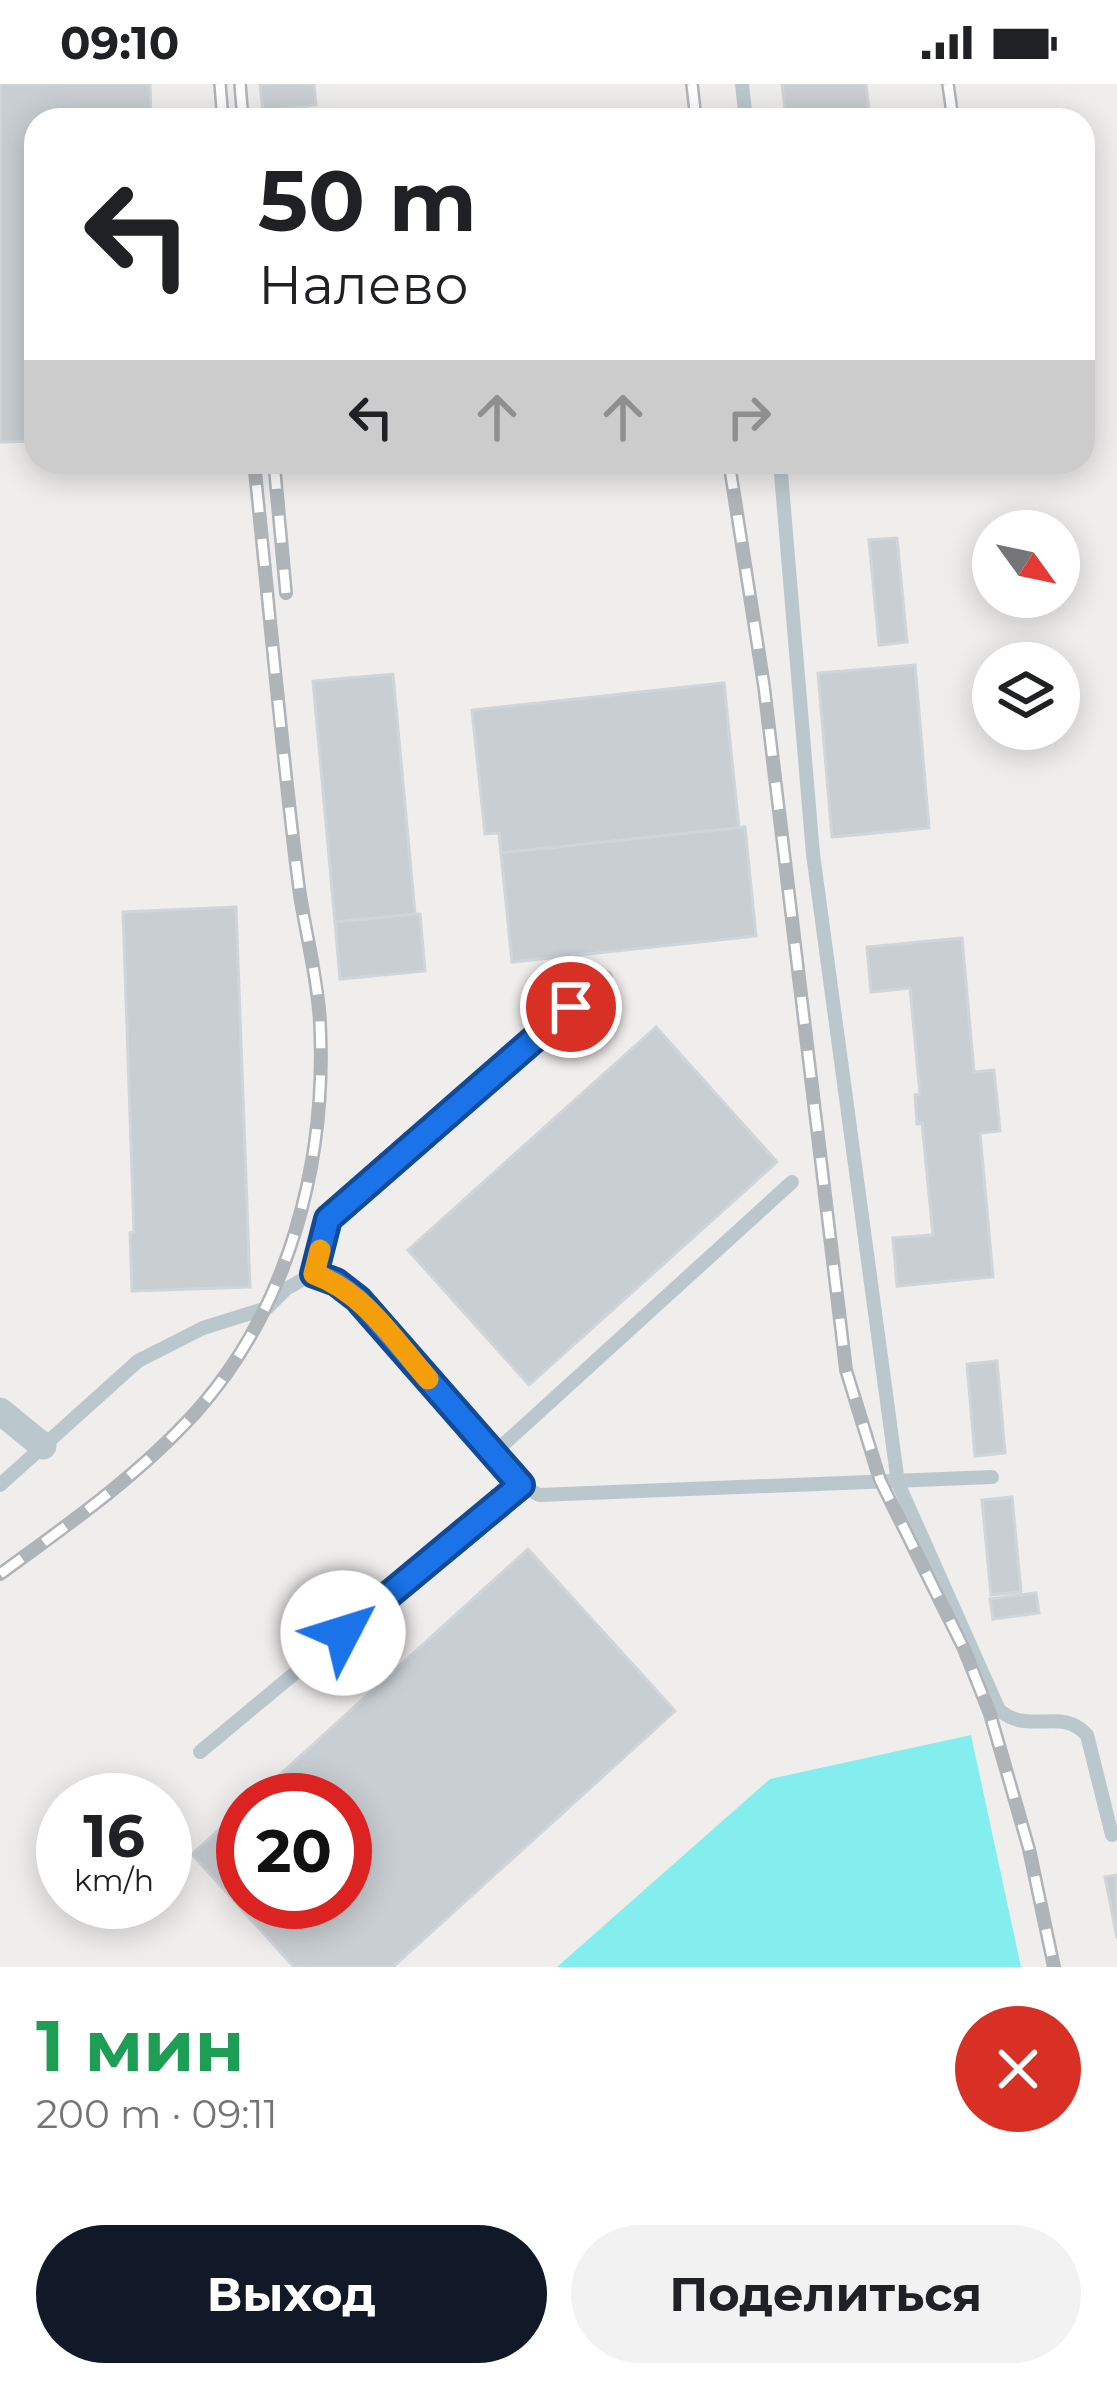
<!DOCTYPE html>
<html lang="ru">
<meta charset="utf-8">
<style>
body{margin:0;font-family:Montserrat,sans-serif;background:#f2f2f2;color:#202124;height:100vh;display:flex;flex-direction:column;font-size:45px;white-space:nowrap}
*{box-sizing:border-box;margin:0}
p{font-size:39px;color:#757577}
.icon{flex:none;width:66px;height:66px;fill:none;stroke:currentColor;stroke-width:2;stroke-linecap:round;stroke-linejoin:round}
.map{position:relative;height:1883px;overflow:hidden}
.details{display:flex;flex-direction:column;background:#fff;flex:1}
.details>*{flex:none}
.banner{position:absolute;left:24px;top:24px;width:1071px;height:366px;border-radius:36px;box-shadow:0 6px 30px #0003;background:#fff;color:#202124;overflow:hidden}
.needle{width:78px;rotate:123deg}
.controls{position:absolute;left:972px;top:426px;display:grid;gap:24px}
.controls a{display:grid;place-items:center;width:108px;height:108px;border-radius:50%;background:#fff;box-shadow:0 6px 30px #0003;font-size:60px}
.speed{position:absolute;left:36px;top:1689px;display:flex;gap:24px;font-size:60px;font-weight:700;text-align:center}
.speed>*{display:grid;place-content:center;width:156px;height:156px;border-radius:50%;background:#fff;box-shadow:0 6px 30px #0003;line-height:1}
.speed small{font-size:30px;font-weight:400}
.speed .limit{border:18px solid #d22;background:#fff;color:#111}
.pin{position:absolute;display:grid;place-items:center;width:102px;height:102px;color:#fff;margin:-51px;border:6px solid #fff;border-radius:50%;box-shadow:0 3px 12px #0007}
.me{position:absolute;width:132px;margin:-66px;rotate:50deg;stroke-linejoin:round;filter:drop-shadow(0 0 9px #0008)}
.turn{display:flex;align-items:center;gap:42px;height:252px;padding:0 36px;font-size:54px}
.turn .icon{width:156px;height:156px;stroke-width:2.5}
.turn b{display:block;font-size:84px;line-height:102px}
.lanes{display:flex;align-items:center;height:114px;padding:0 36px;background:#0003;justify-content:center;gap:60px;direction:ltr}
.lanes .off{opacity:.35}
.round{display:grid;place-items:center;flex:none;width:126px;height:126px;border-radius:63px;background:#f2f2f2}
.head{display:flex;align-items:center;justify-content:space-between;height:204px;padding:0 36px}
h1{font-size:72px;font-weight:700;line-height:90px;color:#1e9e55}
.button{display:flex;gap:24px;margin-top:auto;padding:24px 36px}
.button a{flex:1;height:138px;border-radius:72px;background:#111827;color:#fff;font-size:48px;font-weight:700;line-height:138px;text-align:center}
.button a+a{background:#f2f2f2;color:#202124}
.status{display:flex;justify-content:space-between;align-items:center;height:84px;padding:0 60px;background:#fff;direction:ltr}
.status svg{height:33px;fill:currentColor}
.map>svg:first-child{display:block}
.water{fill:#84eeee}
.building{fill:#c9ced2;stroke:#d0d5d9;stroke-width:3}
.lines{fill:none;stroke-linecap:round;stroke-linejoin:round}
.service{stroke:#bac8cd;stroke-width:14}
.minor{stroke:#bac8cd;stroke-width:27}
.rail-casing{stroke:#afb4b8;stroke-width:14}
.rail{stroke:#fff;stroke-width:9;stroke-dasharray:27;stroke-linecap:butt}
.route-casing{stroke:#114b97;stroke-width:30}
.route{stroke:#1a73e8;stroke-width:21}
.slow{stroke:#f59e0b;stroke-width:21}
</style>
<div class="status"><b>09:10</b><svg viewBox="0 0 49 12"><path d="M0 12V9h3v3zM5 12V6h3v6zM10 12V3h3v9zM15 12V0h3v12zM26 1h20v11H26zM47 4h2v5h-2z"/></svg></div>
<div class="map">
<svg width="1117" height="1883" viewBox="0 0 1117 1883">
<rect width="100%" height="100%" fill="#f0eded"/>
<path class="water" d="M971,1651L1021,1883H557L770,1695Z"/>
<g class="building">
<path d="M0,0H150L151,36H36V357L0,358Z"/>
<path d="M260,0H314L316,21L263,27Z"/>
<path d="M782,0H866L870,36H786Z"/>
<path d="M897,454L907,558L879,561L869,456Z"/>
<path d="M915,581L929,744L832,753L818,589Z"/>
<path d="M393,590L415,830L335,838L313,597Z"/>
<path d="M724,599L739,744L501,769L499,749L485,750L472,626Z"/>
<path d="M745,743L756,852L512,878L501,769Z"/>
<path d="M236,823L250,1203L132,1207L130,1149L134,1148L123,828Z"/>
<path d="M415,830H420L425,887L340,895L335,838Z"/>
<path d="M962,854L974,988L994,986L1000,1047L980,1049L993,1193L897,1202L893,1154L933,1151L922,1039L917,1040L915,1011L920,1010L910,904L871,908L867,863Z"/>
<path d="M656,943L777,1078L529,1301L408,1166Z"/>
<path d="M997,1277L1005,1369L975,1372L967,1280Z"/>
<path d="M1012,1413L1021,1508L991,1511L982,1416Z"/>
<path d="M528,1465L675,1627L393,1883H294L192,1770L243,1724V1818H345V1716H252Z"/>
<path d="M1036,1509L1039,1529L993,1535L990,1515Z"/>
<path d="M1117,1791V1854L1105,1793Z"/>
</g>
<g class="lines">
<g class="service">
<path d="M742,0L746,36"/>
<path d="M780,378L813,770L898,1399L999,1626C1030,1652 1060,1622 1087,1651L1112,1751"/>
<path d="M314,1189L336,1198L358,1215L521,1401L539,1411L992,1393"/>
<path d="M493,1370L792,1098"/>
<path d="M0,1401L138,1277L203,1244L267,1224L286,1205L314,1189L328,1135L606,893"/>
<path d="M200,1668L521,1401"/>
</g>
<path class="minor" d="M0,1327L43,1362"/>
<g class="rail-casing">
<g id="rail">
<path d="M220,0L223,36"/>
<path d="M240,0L243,36"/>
<path d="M692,0L696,36"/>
<path d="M948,0L953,36"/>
<path d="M274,378L286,509"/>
<path d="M729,378L764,602L846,1286L880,1396L964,1565L990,1630L1029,1765L1054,1883"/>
<path d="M0,1490C69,1440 139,1391 196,1328C290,1222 327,1077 320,939C318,894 305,848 299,804C281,662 269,520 254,378"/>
</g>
</g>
<use href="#rail" class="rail"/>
</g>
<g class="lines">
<g class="route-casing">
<path id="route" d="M343,1549L521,1401L358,1215L336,1198L314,1190L328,1135L571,923"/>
</g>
<use href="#route" class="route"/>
<path class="slow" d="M320,1166L314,1190C364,1208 394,1256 428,1295"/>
</g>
</svg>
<div class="controls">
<a><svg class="needle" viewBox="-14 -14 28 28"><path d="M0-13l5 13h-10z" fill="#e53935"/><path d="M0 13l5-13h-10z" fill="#757577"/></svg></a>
<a><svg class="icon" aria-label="layers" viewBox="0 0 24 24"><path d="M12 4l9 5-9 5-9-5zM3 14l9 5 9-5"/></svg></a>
</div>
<div class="speed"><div>16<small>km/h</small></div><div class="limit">20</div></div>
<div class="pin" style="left:571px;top:923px;background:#d93025"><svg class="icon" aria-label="arrive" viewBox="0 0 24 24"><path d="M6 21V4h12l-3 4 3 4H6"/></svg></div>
<svg class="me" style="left:343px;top:1549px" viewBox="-20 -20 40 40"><circle r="19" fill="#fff"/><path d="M0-13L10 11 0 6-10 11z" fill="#1a73e8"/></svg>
<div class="banner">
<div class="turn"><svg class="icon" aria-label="left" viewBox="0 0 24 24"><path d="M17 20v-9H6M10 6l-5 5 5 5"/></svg><div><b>50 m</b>Налево</div></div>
<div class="lanes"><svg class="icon" aria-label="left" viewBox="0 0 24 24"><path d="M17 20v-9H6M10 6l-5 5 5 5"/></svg><svg class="icon off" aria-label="ahead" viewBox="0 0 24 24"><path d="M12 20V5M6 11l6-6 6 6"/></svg><svg class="icon off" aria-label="ahead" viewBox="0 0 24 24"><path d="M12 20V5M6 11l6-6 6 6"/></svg><svg class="icon off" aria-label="right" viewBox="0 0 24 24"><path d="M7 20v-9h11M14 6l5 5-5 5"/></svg></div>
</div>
</div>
<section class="details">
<div class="head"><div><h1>1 мин</h1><p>200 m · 09:11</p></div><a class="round" style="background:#d93025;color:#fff"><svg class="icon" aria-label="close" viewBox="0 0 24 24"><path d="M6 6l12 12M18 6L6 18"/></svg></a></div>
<div class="button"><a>Выход</a><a>Поделиться</a></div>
</section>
